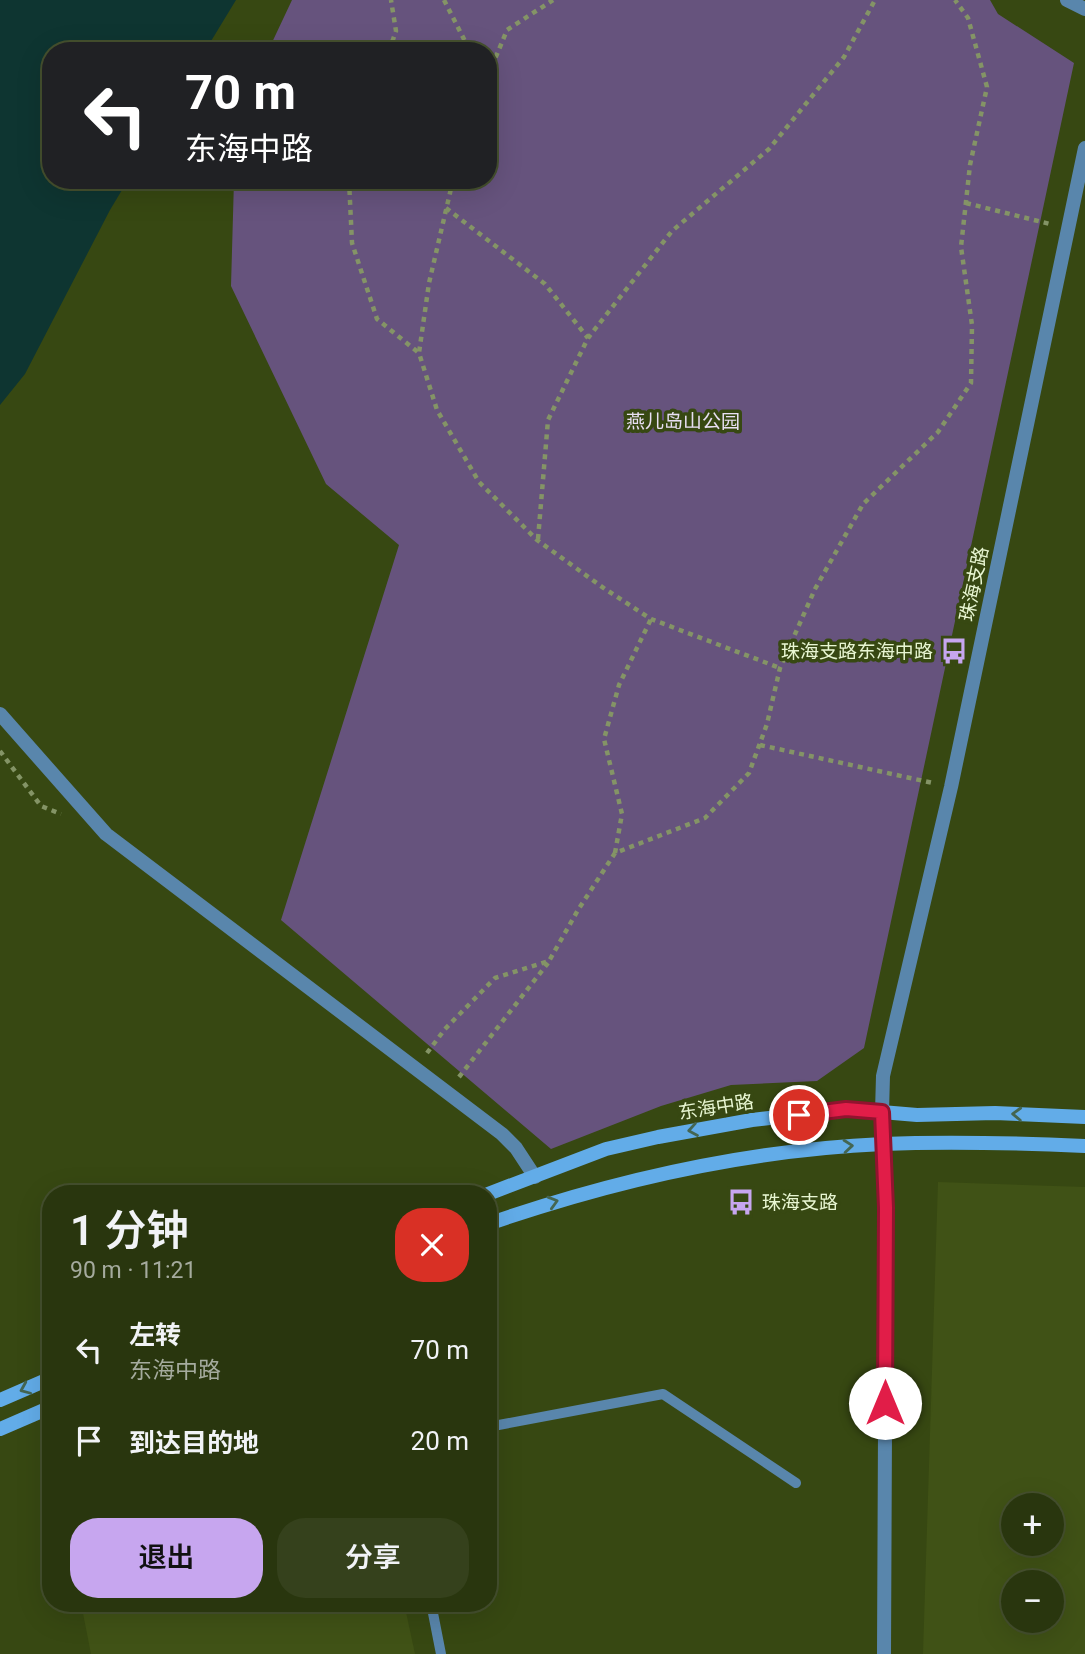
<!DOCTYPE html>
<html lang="zh">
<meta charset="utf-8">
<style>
body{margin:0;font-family:Roboto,"Noto Sans SC",sans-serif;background:#35411c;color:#f1f3f6;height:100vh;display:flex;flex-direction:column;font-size:26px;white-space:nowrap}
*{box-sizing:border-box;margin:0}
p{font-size:23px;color:#a5ab9e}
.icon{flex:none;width:38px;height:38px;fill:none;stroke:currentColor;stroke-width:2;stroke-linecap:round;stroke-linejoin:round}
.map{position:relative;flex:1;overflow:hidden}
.sheet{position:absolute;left:42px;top:1185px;width:455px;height:427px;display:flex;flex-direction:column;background:#29360e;border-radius:28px;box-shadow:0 7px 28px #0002,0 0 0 2px #45502e}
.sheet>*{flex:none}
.top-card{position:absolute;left:42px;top:42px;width:455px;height:147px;border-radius:28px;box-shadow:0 7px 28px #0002,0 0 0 2px #45502e;background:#202124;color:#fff;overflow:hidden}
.tools{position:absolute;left:1001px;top:1493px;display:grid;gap:14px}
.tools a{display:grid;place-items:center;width:63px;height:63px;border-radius:50%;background:#29360e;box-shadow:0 7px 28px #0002,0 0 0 2px #45502e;font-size:35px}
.pin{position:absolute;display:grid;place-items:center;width:60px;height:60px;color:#fff;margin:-30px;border:4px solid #fff;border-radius:50%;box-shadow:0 2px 7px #0007}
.me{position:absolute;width:77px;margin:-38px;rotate:0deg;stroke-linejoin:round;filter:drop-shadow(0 0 5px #0008)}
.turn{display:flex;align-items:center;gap:24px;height:147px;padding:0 28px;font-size:32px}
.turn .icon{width:91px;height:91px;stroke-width:2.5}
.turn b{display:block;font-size:49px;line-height:60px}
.round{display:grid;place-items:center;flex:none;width:74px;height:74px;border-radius:28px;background:#35411c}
.headline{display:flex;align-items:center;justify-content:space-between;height:119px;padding:0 28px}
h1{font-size:42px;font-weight:600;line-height:52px}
.cta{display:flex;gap:14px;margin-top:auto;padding:14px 28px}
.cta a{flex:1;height:80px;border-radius:28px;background:#c7a6ef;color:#111;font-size:28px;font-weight:600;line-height:80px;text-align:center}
.cta a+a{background:#35411c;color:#f1f3f6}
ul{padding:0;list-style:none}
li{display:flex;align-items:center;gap:21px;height:91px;padding:0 28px}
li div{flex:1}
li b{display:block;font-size:26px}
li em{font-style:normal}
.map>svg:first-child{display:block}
.built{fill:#405216;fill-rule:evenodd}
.green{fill:#66537d}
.water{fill:#0e3531}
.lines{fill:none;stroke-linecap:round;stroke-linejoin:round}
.path{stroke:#849466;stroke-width:4.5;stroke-dasharray:5 5;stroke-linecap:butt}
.service{stroke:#5986ac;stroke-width:10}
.minor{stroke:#5986ac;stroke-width:14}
.tertiary{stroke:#5986ac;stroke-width:14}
.secondary{stroke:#62ace8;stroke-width:14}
.oneway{stroke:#446652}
.route-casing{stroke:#92132f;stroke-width:18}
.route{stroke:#e11d48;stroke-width:12}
.labels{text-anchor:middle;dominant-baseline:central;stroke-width:7;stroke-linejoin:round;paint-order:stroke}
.park-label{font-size:19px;fill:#e8dff3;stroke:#374812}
.street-label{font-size:19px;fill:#e8f6d2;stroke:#374812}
.poi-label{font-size:19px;fill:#e8f6d2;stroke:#374812;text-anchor:end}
</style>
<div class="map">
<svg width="1085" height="1654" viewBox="0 0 1085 1654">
<rect width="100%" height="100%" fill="#374812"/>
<g class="built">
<path d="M938,1182L1085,1187V1654H923ZM1013,1505H1052V1544H1013ZM1013,1582H1052V1620H1013Z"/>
<path d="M81,1603H404L415,1654H91Z"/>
</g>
<path class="green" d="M292,0H990L998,14L1074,63L864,1048L817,1081L731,1085L661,1106L551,1149L281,920L399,545L326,484L231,286L234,180H488V51H268Z"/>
<path class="water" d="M0,0H236L205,51H51V180H128L110,210L25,374L0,405Z"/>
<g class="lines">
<g class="path">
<path d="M444,0L470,51"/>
<path d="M389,51L396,31L391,0"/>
<path d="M488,76L507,30L553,0"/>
<path d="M349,180L352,243L377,319L419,353"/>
<path d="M453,180L429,283L419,353L437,410L479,482L537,540L605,589L651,619L780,668"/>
<path d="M966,203L1050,224"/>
<path d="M446,208L545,284L588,338"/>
<path d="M538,539L548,420L588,338L672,231L769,149L844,57L875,0"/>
<path d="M760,745L933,783"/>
<path d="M0,751L41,806L61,814"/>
<path d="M615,853L622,814L604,739L619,685L651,619"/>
<path d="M427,1053L445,1029L495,978L549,961L578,910L615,853L705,818L749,773L767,724L780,668L815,589L863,504L938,432L971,383L972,325L961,247L970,165L987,87L968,18L955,0"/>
<path d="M459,1077L548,963"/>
</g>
<g class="service">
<path d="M488,1427L663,1394L796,1483"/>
<path d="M431,1603L441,1654"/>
</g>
<g class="minor">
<path d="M1067,0L1085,9"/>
<path d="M0,714L106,834L502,1134L516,1148L535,1177"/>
<path d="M882,1112L886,1208L884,1654"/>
</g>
<path class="tertiary" d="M882,1112L883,1076L951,787L1085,148"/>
<g class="secondary">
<path d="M488,1194L606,1149L658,1137L752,1120L846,1109L917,1115L995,1113L1085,1117"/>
<path d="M488,1224C615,1180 748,1150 883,1144C950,1141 1018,1143 1085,1146"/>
<path d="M0,1400L51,1378"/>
<path d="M0,1429L51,1407"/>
</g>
</g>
<defs><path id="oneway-chevron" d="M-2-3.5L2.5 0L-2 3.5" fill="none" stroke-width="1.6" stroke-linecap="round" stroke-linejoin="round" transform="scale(1.75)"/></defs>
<g class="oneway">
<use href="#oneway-chevron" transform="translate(1017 1114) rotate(-178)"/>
<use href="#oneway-chevron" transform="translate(693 1130) rotate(170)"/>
<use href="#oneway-chevron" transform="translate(848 1146) rotate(-5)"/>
<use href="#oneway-chevron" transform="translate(553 1202) rotate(-16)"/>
<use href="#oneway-chevron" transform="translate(25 1389) rotate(157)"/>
</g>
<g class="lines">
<g class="route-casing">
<path id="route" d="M799,1115L846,1109L882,1112L886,1208L885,1403"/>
</g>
<use href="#route" class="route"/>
</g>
<defs>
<g id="bus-bare" transform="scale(2.1)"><path d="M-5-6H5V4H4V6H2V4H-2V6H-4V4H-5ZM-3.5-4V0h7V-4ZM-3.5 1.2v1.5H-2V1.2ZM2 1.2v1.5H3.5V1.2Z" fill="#c7a6ef" stroke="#374812" stroke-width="2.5" paint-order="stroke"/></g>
</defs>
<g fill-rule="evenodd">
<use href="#bus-bare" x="954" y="651"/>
<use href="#bus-bare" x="741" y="1202"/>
</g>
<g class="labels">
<g class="park-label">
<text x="683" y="421">燕儿岛山公园</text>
</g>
<g class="street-label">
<text transform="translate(974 584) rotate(-78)">珠海支路</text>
<text transform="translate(716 1107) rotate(-9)">东海中路</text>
</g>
<g class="poi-label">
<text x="933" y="651">珠海支路东海中路</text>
<text x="762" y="1202" text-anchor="start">珠海支路</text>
</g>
</g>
</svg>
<div class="tools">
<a>+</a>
<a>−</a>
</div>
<div class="pin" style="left:799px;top:1115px;background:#d93025"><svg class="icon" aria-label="arrive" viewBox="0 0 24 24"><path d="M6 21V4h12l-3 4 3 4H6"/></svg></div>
<svg class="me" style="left:885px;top:1403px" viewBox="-20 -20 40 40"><circle r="19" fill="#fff"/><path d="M0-13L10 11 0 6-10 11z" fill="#e11d48"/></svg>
<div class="top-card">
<div class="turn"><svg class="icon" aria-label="left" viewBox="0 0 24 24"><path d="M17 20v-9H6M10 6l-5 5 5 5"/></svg><div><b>70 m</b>东海中路</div></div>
</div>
<section class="sheet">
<div class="headline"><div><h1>1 分钟</h1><p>90 m · 11:21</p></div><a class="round" style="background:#d93025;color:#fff"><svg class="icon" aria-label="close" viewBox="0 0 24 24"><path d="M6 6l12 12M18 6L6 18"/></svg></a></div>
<ul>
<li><svg class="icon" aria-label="left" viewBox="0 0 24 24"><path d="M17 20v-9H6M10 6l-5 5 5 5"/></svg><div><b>左转</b><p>东海中路</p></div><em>70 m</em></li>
<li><svg class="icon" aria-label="arrive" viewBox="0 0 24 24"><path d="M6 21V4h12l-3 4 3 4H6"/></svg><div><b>到达目的地</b></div><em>20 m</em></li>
</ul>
<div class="cta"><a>退出</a><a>分享</a></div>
</section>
</div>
